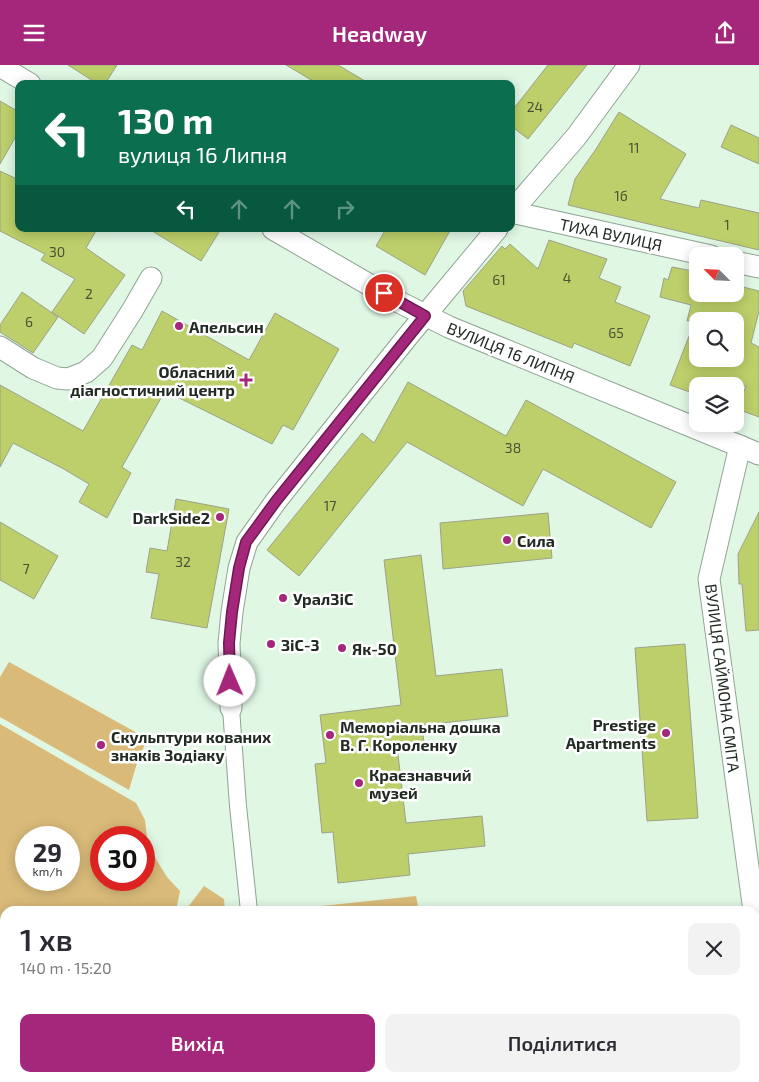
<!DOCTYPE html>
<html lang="uk">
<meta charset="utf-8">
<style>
body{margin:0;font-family:"Exo 2",sans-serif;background:#f2f2f3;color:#2b2b33;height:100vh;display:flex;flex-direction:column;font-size:19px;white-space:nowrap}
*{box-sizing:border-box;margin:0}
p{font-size:16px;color:#7c7c81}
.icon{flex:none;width:28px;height:28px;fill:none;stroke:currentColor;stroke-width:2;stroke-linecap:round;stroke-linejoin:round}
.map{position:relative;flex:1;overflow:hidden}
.details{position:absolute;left:0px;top:841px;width:760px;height:176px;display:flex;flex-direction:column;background:#fff;border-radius:15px 15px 0 0;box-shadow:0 2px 12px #0003}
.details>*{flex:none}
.top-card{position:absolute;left:15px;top:15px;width:500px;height:152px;border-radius:10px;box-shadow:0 2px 12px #0003;background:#0b6e4f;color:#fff;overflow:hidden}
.needle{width:32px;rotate:294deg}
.fabs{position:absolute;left:689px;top:182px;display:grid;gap:10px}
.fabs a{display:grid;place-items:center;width:55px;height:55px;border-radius:10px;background:#fff;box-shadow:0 2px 12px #0003;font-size:25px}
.speed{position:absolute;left:15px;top:761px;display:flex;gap:10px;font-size:25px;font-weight:700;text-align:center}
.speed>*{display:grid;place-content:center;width:65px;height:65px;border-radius:50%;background:#fff;box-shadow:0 2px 12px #0003;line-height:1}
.speed small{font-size:12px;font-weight:400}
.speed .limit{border:8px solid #d22;background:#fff;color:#111}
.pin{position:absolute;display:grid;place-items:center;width:42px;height:42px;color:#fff;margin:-21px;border:2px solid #fff;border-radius:50%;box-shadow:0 1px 5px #0007}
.me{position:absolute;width:55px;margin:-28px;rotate:359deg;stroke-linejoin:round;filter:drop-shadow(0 0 4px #0008)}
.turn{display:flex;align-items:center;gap:18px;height:105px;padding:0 20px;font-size:22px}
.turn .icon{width:65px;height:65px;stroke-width:2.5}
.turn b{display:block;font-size:35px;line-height:42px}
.lanes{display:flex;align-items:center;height:48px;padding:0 20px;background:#0003;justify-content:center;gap:25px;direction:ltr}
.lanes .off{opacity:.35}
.round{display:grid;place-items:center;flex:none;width:52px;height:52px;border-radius:10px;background:#f2f2f3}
.headline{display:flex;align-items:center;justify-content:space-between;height:85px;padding:0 20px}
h1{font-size:30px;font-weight:600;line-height:38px}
.cta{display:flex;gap:10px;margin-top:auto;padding:10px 20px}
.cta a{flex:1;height:58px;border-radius:10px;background:#a4277b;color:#fff;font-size:20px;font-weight:600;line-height:58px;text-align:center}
.cta a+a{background:#f2f2f3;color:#2b2b33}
header{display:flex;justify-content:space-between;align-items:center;height:65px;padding:0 20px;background:#a4277b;color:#fff;font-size:22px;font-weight:600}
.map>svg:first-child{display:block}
.green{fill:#d9ba79;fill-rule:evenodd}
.water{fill:#31c9ec}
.building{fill:#bccf6a;stroke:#9ca28a;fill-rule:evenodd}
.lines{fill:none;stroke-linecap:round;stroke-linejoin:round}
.pedestrian-casing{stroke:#8fa493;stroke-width:18}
.minor-casing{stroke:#8fa493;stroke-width:23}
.pedestrian{stroke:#fff;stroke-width:16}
.minor{stroke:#fff;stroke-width:21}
.route-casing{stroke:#6b1950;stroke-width:12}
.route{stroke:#a4277b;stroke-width:9}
.poi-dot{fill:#a4277b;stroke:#fff;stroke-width:2}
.labels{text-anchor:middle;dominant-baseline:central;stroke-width:5;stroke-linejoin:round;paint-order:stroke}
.number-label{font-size:14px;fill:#485335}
.street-label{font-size:16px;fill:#212a23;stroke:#fff}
.poi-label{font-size:16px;font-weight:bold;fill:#212a23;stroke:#fff;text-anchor:start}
</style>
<header><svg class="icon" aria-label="menu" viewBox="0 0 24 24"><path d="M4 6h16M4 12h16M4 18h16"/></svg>Headway<svg class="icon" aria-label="share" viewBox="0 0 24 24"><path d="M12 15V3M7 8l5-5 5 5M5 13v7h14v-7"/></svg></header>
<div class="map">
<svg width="759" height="1017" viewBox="0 0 759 1017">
<rect width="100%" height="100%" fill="#e0f7e4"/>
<g class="green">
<path d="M9,597L148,674L139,691L129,725L0,652V612Z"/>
<path d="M0,659L136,738L145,755L147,772L154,791L167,812L180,826L176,846H5V1012H186V1017H0ZM26,772H69V815H26ZM101,772H144V815H101Z"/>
<path d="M204,821L224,834L225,846H185Z"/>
<path d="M416,831L419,846H303V843Z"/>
</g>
<path class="water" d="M0,866L5,872V1012L30,1013L29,1017H0Z"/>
<g class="building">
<path d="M68,0H117L105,19H98Z"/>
<path d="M286,0H338L370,19H318Z"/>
<path d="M548,0H587L528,74L511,61V47Z"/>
<path d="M0,36L19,47V66L0,99Z"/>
<path d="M619,47L686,89L660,134L699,143L701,135L759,148V185L568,140L575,114L596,84Z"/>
<path d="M731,60L759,73V99L721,82Z"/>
<path d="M0,106L19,115V164H97L86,183L125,210L84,269L52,247L75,214L41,195L45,189L0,166Z"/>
<path d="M149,164H221L201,196Z"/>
<path d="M386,164H451L425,210L376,181Z"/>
<path d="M549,175L607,194L599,213L621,222L615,237L650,251L630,301L574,278L572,283L466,241L463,226L502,181L505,184L510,179L538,204Z"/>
<path d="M672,202L698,207V229H735V220L759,226V246L751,278L759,282V352L737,344L746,321H698V330L670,320L695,256H687L691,240L660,232L664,213L668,215ZM698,256H735V294H698Z"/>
<path d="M22,227L58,252L33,288L0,267V260Z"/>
<path d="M162,246L249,295L275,248L339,284L293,365L283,360L272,379L165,326L122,402L131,408L107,453L79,437L89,419L62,403L13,378L0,402V320L83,366L132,280L142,285Z"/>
<path d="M408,317L506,371L526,335L676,417L651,463L543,404L523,441L407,377L299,511L267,485L362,368L374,378Z"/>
<path d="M176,434L229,444L207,563L151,553L159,509L146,507L150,483L167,486Z"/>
<path d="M759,447V565L746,566L742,519H739L738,489Z"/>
<path d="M548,448L552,493L443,504L440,458Z"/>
<path d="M0,457L58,491L34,534L0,515Z"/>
<path d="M421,490L436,611L502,604L508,651L422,660L424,678L397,681L406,758L482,751L485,781L408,789L410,810L338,818L333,767L322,768L315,699L326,698L320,650L401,640L384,495Z"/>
<path d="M685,579L698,753L647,756L635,583Z"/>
</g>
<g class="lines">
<g class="pedestrian-casing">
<g id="pedestrian">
<path d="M231,643L238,741L249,846"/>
<path d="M266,1012L267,1017"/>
</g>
</g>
<g class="minor-casing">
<g id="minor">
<path d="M0,1L30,19"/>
<path d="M511,147L711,191"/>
<path d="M511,147L576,72L629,0"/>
<path d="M273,164L399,237L449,262L759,389"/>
<path d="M735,197L759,202"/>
<path d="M0,282L33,303L57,313L68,314L86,307L102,293L132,246L151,213"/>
<path d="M740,381L709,514L754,846"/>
<path d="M231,643L229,578L232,547L239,503L247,477L276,436L408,271L497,164"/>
<path d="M755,854L759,884"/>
</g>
</g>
<use href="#pedestrian" class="pedestrian"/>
<use href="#minor" class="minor"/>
</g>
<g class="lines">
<g class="route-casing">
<path id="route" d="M230,616L229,578L232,547L239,503L246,477L276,436L425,251L384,228"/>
</g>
<use href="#route" class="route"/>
</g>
<g class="poi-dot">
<circle cx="179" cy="261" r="5"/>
<path d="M243.5 307.5h5v5h5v5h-5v5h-5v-5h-5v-5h5z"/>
<circle cx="220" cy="452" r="5"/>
<circle cx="507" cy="475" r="5"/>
<circle cx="283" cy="533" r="5"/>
<circle cx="271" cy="579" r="5"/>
<circle cx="342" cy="583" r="5"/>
<circle cx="666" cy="668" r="5"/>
<circle cx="330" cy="670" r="5"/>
<circle cx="101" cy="680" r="5"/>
<circle cx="359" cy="718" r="5"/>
</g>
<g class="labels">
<g class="number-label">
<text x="535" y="41">24</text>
<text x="634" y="82">11</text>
<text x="621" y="130">1б</text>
<text x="727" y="159">1</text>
<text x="57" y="186">30</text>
<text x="567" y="212">4</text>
<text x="499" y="214">61</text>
<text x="89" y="228">2</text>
<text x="29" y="256">6</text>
<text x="616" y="267">65</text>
<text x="513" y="382">38</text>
<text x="330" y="440">17</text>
<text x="183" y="496">32</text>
<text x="26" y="503">7</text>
</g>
<g class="street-label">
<text transform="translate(611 169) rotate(12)">ТИХА ВУЛИЦЯ</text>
<text transform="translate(511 287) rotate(22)">ВУЛИЦЯ 16 ЛИПНЯ</text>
<text transform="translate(723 613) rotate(83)">ВУЛИЦЯ САЙМОНА СМІТА</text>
</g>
<g class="poi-label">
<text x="189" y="261">Апельсин</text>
<text x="235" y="306" text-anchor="end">Обласний<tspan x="235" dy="18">діагностичний центр</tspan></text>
<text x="210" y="452" text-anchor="end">DarkSide2</text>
<text x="517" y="475">Сила</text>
<text x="293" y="533">УралЗіС</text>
<text x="281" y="579">ЗіС-3</text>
<text x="352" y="583">Як-50</text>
<text x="656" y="659" text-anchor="end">Prestige<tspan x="656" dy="18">Apartments</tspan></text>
<text x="340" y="661">Меморіальна дошка<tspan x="340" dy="18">В. Г. Короленку</tspan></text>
<text x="111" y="671">Скульптури кованих<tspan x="111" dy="18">знаків Зодіаку</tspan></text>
<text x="369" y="709">Краєзнавчий<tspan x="369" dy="18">музей</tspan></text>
</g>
</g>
</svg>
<div class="fabs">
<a><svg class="needle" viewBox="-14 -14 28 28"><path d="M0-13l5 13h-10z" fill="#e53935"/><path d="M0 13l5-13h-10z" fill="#7c7c81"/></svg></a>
<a><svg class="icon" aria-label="search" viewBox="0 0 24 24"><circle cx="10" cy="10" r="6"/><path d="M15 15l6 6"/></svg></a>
<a><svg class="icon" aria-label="layers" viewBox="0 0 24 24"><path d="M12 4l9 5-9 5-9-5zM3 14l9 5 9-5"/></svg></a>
</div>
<div class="speed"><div>29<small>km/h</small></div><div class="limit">30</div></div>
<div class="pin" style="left:384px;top:228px;background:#d93025"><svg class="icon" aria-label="arrive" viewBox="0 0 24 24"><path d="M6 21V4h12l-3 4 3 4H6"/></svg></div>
<svg class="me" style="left:230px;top:616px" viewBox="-20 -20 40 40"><circle r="19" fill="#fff"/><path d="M0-13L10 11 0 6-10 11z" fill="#a4277b"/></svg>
<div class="top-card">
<div class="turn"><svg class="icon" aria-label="left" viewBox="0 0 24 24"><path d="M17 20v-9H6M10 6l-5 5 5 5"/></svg><div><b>130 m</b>вулиця 16 Липня</div></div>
<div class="lanes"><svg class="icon" aria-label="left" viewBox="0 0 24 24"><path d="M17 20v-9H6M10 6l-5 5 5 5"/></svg><svg class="icon off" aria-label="ahead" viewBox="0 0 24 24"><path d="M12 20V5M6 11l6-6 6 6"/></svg><svg class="icon off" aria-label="ahead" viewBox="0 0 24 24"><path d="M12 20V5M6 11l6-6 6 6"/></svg><svg class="icon off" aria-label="right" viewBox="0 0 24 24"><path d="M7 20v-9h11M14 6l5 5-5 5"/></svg></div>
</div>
<section class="details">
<div class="headline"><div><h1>1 хв</h1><p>140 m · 15:20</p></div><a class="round"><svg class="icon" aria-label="close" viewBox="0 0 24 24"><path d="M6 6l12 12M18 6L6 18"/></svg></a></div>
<div class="cta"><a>Вихід</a><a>Поділитися</a></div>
</section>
</div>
